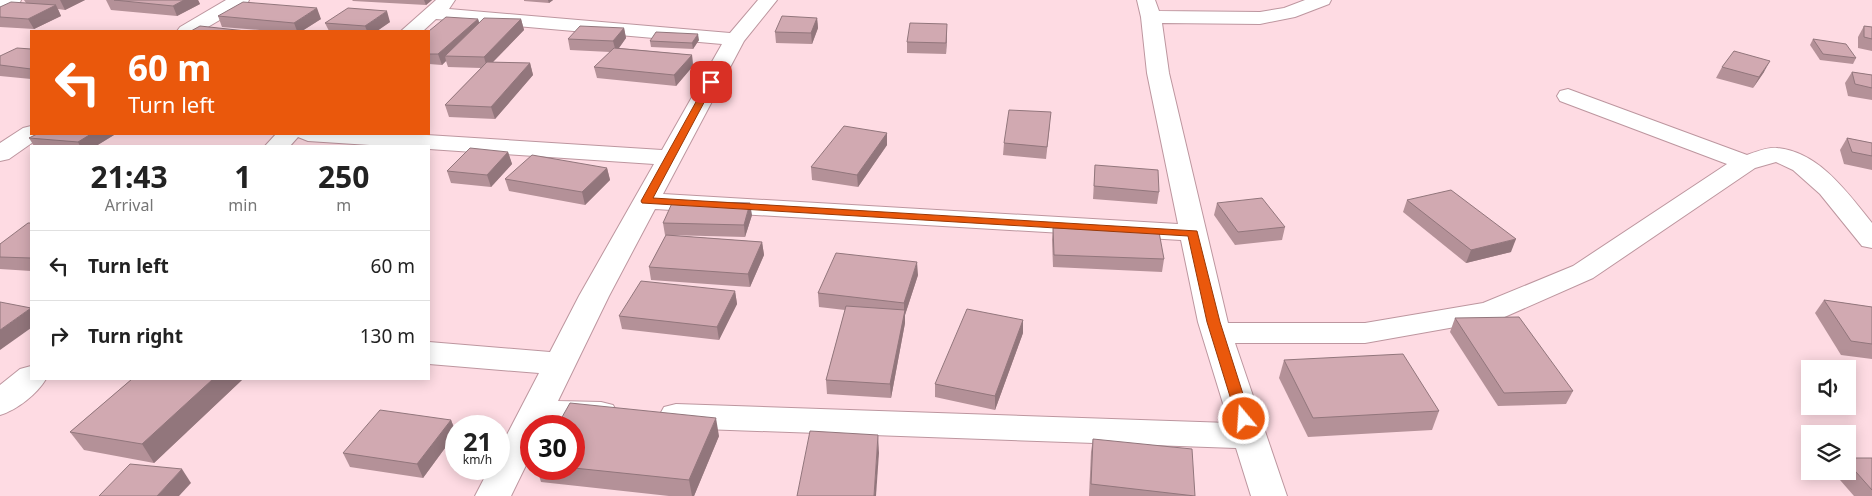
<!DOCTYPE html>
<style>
body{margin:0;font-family:"Noto Sans",sans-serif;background:#f6f6f6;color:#222;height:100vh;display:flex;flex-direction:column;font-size:19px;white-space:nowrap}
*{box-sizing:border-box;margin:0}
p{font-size:16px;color:#767676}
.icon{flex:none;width:28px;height:28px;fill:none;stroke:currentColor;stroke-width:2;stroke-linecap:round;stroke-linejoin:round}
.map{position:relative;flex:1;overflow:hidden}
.sheet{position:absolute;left:30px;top:145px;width:400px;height:235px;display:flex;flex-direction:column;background:#fff;border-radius:0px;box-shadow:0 2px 12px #0003}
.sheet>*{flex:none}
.top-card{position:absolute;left:30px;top:30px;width:400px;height:105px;border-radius:0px;box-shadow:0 2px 12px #0003;background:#ea580c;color:#fff;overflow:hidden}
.fabs{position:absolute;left:1801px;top:360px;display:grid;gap:10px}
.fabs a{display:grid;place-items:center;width:55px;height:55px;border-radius:0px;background:#fff;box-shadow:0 2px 12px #0003;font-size:25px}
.speed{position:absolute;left:445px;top:415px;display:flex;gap:10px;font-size:25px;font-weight:700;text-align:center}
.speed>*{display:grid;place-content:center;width:65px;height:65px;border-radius:50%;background:#fff;box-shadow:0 2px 12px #0003;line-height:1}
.speed small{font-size:12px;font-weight:400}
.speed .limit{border:8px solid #d22;background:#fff;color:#111}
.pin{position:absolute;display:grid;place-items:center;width:42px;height:42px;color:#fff;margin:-21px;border-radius:10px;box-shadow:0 2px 8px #0006}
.me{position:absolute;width:55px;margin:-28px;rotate:342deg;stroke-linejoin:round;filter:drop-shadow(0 0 4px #0008)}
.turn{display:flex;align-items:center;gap:18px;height:105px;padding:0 15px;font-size:22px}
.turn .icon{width:65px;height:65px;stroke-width:2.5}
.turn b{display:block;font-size:35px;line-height:42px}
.eta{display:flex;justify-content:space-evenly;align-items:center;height:85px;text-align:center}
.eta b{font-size:30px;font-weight:700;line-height:35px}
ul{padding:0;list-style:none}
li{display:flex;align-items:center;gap:15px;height:70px;padding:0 15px;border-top:1px solid #e0e0e0}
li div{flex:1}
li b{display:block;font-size:19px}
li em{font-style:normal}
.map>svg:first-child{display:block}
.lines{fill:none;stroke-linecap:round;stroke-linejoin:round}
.minor-casing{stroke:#bd969f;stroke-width:2}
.minor{fill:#fff;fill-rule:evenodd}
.wall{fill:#b49198}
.shaded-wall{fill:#92767c}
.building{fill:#d1a9b1;stroke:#92767c}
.route{fill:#ea580c;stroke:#983908}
</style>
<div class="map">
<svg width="1872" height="496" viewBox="0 0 1872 496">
<rect width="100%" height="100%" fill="#fedbe3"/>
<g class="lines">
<g class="minor-casing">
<g id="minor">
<path d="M0,0H21L19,4L0,12Z"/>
<path d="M226,0H249L247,4L201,31H177L180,27Z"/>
<path d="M436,0H455L449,9L730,33L758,0H777L744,41L663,194L1178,224L1147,73L1141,17L1137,0H1155L1159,11L1260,12L1284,8L1305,0H1331L1329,4L1295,17L1260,24L1162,23L1169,73L1228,323H1365L1483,303L1573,266L1727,164L1560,101L1557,96L1560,91L1568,89L1747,155C1756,152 1767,147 1777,148C1819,152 1847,192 1872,223V248L1862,246L1820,194L1793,170L1776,162L1755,168L1593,278L1500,319L1365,343H1235L1287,496H1251L1236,448L676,428L664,425L659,416L664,407L676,404L1229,423L1198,322L1181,240L655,209L609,296L558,401L601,402L613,405L618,414L613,423L601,426L546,424L545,426H531V455L511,496H475L489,469H499V450L539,373L429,364V342L550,352L579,296L654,164L429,149V146H385L308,141L298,137L290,146H265L276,134H411L662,150L722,44L436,19L423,31H401Z"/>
<path d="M31,126V134H42L39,138L9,159L0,161V143L23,128Z"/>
<path d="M31,366V379H46C37,394 17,410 0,415V385L20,369Z"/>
</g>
</g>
<use href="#minor" class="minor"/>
</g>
<g class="wall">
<path d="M24,0H85L65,10L58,9L61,16L34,29L0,27V7L26,3Z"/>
<path d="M106,0H198L200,4L177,16L111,10Z"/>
<path d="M352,0H432L426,5L353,1Z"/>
<path d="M524,0H553L549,3L524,1Z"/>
<path d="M218,16L321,19L302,31H271L222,27Z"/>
<path d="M817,18L818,28L812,44L776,43L775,32Z"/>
<path d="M478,19L479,22L521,19L524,30L493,62L530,63L533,75L495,119L449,117L445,105L481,68L448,67L446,61L442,65L429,64V31Z"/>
<path d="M390,22L377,31H329L325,23Z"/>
<path d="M1864,26L1872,27V51L1858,48V37Z"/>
<path d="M624,28L626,38L619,48L692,55L693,66L676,86L597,78L594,67L610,52L570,50L568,39Z"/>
<path d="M947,35L946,54L907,53V42Z"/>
<path d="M1813,39L1856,58L1853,64L1820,60L1810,45Z"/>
<path d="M699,40L693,49L651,47L650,41Z"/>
<path d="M31,49V79L0,76V56Z"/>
<path d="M1722,67L1764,72L1753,88L1716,78Z"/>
<path d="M1852,72L1872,75V100L1848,96L1845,83Z"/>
<path d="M1050,124L1046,159L1003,155L1004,143Z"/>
<path d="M887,133V145L858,187L812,180L811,167Z"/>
<path d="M37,134H113L114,135L96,146H34L29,138Z"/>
<path d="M1847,138L1872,143V170L1844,164L1840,150Z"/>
<path d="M508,152L512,164L491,187L451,183L447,171Z"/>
<path d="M1095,165L1159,192L1157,204L1093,199Z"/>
<path d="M607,168L610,180L585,205L509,191L505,179Z"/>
<path d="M1407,200L1511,252L1466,263L1403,212Z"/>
<path d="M1217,203L1285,227L1282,240L1235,245L1214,215Z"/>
<path d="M752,215L745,237L667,235L762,242L764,255L750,287L651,280L649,267L666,235H665L663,223Z"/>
<path d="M31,223V271L0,269V244Z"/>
<path d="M1053,228L1164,259L1162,272L1053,267L1052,240Z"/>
<path d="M918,275L905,315V323L891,398L827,394L826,380L845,310L819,307L818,293Z"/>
<path d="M735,291L737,304L719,340L622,329L619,316Z"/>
<path d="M1824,300L1872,307V359L1841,355L1815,313Z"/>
<path d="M1455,318L1573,391L1566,404L1498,406L1450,332Z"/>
<path d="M1023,320V333L995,410L935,397V384Z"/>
<path d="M1284,360L1439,411L1432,430L1308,437L1279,378Z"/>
<path d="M132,379H243L154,463L84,450L70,432Z"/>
<path d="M451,420L456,433L423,478L350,467L343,453Z"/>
<path d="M574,426L719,436L694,496H669L541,482L537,469H574Z"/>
<path d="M1093,439L1195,496H1089L1091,452Z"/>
<path d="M1848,458H1872V496H1854L1833,472L1834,471H1848Z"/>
</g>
<g class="shaded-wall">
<path d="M60,0H85L65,10Z"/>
<path d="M184,0H198L200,4L177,16L173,6Z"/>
<path d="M424,0H432L426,5Z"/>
<path d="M548,0H553L549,3Z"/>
<path d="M56,5L61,16L34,29L28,19Z"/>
<path d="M317,8L321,19L302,31H297L294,23Z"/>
<path d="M387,11L390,22L377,31H367L365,26Z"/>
<path d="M817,18L818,28L812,44L811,33Z"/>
<path d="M478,19L481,29L445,56L446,61L442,65L438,54Z"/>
<path d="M521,19L524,30L487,68L484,57Z"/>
<path d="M947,24V35L946,54V43Z"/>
<path d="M624,28L626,38L616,52L613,41Z"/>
<path d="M698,34L699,40L693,49L692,43Z"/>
<path d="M692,55L693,66L676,86L674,75Z"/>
<path d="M1770,61L1764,72L1753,88L1759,77Z"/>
<path d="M530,63L533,75L495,119L491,107Z"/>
<path d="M887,133V145L858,187L857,175Z"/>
<path d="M91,134H113L114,135L96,146H80L78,142Z"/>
<path d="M508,152L512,164L491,187L487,175Z"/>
<path d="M607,168L610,180L585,205L582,192Z"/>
<path d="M750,203L752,215L745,237L744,225Z"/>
<path d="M1516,239L1511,252L1466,263L1471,250Z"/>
<path d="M762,242L764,255L750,287L748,274Z"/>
<path d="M917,262L918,275L905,315V323L891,398L890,384L904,312V303Z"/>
<path d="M735,291L737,304L719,340L717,327Z"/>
<path d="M31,308V328L0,350V330Z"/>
<path d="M1023,320V333L995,410V396Z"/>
<path d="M213,379H243L154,463L142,444Z"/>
<path d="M716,418L719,436L694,496H692L689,480Z"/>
<path d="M451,420L456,433L423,478L417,464Z"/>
<path d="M878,435L879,453L876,496H874Z"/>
<path d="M182,469L191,483L179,496H157Z"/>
</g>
<g class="building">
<path d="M114,0H184L173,6Z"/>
<path d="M11,2L56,5L28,19L0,17V7Z"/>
<path d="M243,2L317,8L294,23L218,16Z"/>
<path d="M348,8L387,11L365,26L325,23Z"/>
<path d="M782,16L817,18L811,33L775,32Z"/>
<path d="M446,17L478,19L438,54H429V31Z"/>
<path d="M484,18L521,19L484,57L445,56Z"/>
<path d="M910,23L947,24L946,43L907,42Z"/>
<path d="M200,26L246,31H191Z"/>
<path d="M580,26L624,28L613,41L568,39Z"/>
<path d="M1864,26L1872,27V39L1864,37Z"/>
<path d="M656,32L698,34L692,43L650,41Z"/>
<path d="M1813,39L1846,44L1856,58L1823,54Z"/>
<path d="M17,48L31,49V69L0,65V56Z"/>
<path d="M614,48L692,55L674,75L594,67Z"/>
<path d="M1734,51L1770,61L1759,77L1722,67Z"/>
<path d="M487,62L530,63L491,107L445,105Z"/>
<path d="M1852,72L1872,75V88L1855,84Z"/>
<path d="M1009,110L1051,112L1047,147L1004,143Z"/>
<path d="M844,126L887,133L857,175L811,167Z"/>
<path d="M37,134H91L78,142L29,138Z"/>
<path d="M1847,138L1872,143V156L1852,152Z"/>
<path d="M470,148L508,152L487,175L447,171Z"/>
<path d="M532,155L607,168L582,192L505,179Z"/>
<path d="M1095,165L1158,170L1159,192L1094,186Z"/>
<path d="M1451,190L1516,239L1471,250L1407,200Z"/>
<path d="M1262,198L1285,227L1238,232L1217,203Z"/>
<path d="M673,201L750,203L744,225L663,223Z"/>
<path d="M28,223H31V258L0,257V244Z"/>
<path d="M1053,228L1159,232L1164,259L1054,255Z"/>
<path d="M666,235L762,242L748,274L649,267Z"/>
<path d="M836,253L917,262L904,303L818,293Z"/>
<path d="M641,281L735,291L717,327L619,316Z"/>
<path d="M1824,300L1872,307V344L1851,341Z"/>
<path d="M0,302L31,308L0,330Z"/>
<path d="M846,306L905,310L890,384L826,380Z"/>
<path d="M967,309L1023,320L995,396L935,384Z"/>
<path d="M1519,317L1573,391L1504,393L1455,318Z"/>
<path d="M1403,354L1439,411L1313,418L1284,360Z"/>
<path d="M132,379H213L142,444L70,432Z"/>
<path d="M570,403L716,418L689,480L574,468V426H557Z"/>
<path d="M380,410L451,420L417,464L343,453Z"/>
<path d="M810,431L878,435L874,496H797Z"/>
<path d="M1093,439L1192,449L1195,496L1091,484Z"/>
<path d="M1848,458H1872V490L1848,463Z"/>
<path d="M130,464L182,469L157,496H99Z"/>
</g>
<path class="route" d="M711,80L715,82L653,198L1197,231L1220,322L1251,419L1249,423H1239L1237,419L1207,322L1188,236L642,203L641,201L707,82Z"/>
</svg>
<div class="fabs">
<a><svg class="icon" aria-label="sound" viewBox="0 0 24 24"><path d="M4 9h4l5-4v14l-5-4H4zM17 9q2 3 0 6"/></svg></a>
<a><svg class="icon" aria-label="layers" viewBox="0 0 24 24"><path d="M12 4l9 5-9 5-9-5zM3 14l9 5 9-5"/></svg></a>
</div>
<div class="speed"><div>21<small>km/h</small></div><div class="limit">30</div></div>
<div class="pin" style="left:711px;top:82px;background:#d93025"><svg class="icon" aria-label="arrive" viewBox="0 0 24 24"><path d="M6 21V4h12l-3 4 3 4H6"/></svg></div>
<svg class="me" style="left:1244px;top:419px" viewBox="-20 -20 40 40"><circle r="17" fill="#ea580c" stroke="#fff" stroke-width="3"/><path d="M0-11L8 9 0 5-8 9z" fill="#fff"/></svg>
<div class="top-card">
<div class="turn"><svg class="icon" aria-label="left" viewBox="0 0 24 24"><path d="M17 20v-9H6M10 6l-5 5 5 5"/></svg><div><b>60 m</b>Turn left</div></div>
</div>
<section class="sheet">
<div class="eta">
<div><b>21:43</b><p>Arrival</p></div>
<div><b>1</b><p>min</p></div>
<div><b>250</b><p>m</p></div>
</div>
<ul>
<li><svg class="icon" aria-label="left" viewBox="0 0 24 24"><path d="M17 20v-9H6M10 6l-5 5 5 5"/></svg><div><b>Turn left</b></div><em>60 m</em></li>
<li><svg class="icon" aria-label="right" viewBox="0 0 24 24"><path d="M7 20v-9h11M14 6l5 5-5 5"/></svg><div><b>Turn right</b></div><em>130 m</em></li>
</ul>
</section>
</div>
